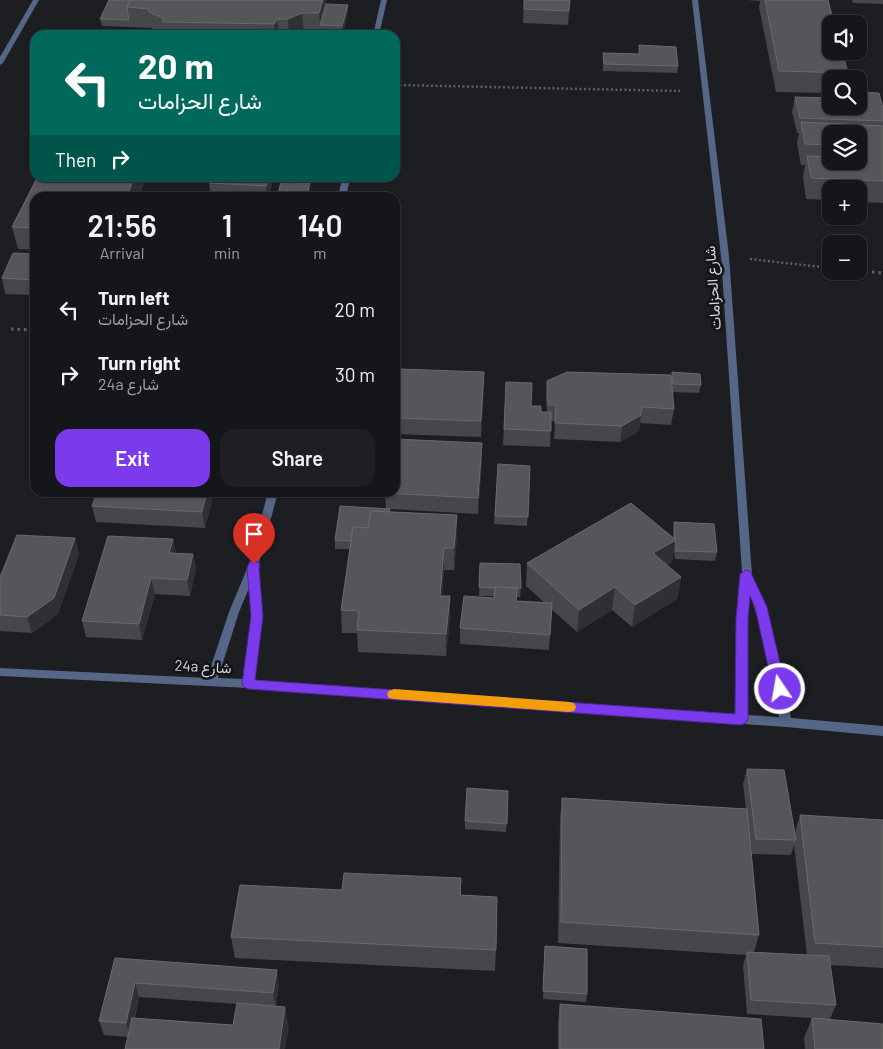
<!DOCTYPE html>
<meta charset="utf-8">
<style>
body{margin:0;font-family:Barlow,Vazirmatn,sans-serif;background:#1e1f22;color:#f1f3f6;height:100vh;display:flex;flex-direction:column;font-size:19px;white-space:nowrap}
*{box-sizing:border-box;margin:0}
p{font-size:16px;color:#9d9fa2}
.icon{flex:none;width:28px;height:28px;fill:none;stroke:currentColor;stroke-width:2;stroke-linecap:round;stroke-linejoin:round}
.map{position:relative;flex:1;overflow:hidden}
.side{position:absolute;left:30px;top:192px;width:370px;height:305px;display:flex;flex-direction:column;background:#151619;border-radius:15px;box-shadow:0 1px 4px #0004,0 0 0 1px #343538}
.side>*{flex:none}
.guide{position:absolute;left:30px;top:30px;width:370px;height:152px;border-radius:15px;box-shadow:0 1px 4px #0004,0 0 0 1px #343538;background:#00695c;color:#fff;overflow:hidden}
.controls{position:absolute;left:822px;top:15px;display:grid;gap:10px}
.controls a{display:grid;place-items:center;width:45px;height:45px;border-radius:10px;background:#151619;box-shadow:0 1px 4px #0004,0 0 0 1px #343538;font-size:25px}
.pin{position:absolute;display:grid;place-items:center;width:42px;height:42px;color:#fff;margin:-51px -21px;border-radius:50% 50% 50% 0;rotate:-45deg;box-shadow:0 0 5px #0007}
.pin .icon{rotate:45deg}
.me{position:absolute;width:55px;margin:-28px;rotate:348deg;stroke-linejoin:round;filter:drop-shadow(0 0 4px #0008)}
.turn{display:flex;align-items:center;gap:18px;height:105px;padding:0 25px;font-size:22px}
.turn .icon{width:65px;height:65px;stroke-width:2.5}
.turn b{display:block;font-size:35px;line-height:42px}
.then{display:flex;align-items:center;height:48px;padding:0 25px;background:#0003;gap:10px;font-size:19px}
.eta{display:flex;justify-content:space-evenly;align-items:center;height:85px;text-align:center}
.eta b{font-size:30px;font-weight:600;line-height:35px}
.action{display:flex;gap:10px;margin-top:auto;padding:10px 25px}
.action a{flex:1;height:58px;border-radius:15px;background:#7c3aed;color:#fff;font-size:20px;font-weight:600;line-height:58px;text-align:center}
.action a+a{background:#1e1f22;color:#f1f3f6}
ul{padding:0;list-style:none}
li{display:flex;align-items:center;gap:15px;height:65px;padding:0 25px}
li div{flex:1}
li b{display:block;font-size:19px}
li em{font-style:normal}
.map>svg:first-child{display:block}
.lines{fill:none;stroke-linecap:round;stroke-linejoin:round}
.path-far1{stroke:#5e5f62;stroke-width:2.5;stroke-dasharray:2 2.5;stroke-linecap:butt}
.path{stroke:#5e5f62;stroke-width:3;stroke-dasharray:2.5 4;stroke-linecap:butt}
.minor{fill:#556686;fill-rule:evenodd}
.wall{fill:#45474a;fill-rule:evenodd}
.shaded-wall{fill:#2e3033}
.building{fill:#555659;stroke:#696a6d}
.route{fill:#7c3aed;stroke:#51269a}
.slow{fill:#f59e0b}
.labels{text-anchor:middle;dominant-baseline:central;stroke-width:5;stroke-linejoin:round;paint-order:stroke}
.street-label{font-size:15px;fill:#d6d7d9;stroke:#131417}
</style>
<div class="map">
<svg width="883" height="1049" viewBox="0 0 883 1049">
<rect width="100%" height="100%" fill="#1c1e21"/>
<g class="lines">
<g class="path-far1">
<path d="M395,85L680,91"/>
<path d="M750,259L831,268"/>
</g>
<g class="path">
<path d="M824,267L831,268"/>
<path d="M859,271L883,273"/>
<path d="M11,329L35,330"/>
</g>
<g class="minor">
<path d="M33,0H39L3,63L0,65V57Z"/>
<path d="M381,0H387L379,35H373Z"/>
<path d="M692,0H698L729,256L752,575C773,621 781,669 791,718L883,726V736L786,727L249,688L0,676V668L207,678L229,612L249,564L268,492H278L258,567L262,616L255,680L735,714L737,619L742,572L721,256ZM249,588L252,616L244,679L218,678L239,612ZM750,594L766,646L779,717L747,715V619Z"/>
<path d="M342,178H350L346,198H338Z"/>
</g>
</g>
<g class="wall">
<path d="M109,0L326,4L348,12L343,33H304L298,35H159L152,32V28L102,26L100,19Z"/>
<path d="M524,0H570L568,25L523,23Z"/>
<path d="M746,0H828L848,73L847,79H831V93L776,92L759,7L760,1Z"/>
<path d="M852,0H883V4L853,3Z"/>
<path d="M639,45L678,66L677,73L603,71V53L638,54Z"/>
<path d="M795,97L883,108V203L859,202V189H831V200L806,199L803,177L805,165H801L797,143L799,133H797L792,112ZM831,134H859V161H831Z"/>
<path d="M37,178H146L138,198H35V250L18,249L12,227Z"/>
<path d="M211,178H274L268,198H211L209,183Z"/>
<path d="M35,254V302L33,295L5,294L2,278Z"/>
<path d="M484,372L481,437L395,434V399Z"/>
<path d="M672,372L701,385L699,393L672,392L674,409L671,425L640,423L639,431L620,442L554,439L555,421H551L550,447L503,445L506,382L531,406L541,412H547L546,397L547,381L671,380Z"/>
<path d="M482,459L478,514L390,509V512L457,538L454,570H444L442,596H450V618L446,656L358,652L357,633H342L341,610L350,549H335V540L386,509L385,492Z"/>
<path d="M498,464L530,466L527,526L494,524Z"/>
<path d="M97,492H214L205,528L96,522L92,506Z"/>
<path d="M674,522L717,552L715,561L675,559L674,550L672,562L667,565L681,577L677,599L632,627L612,610L577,632L552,610L549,650L460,644V628L494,598V596H479L480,563L521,588L520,597H517L516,601L544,602L526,586L527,563L673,538V531Z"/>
<path d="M75,538L79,554L58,614L32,633L0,631V577Z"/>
<path d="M173,539L176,554H193L196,570L190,596L155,594L142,640L86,637L82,621Z"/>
<path d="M747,769L795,833L800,815L883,820V968L830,965L836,1005L830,1019L883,1049H805L804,1038L812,1018L747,1014L743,966L746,955L558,943L560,819L562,798L746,809L743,784ZM750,834L752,854L791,855L794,845L807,955L754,952L759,935Z"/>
<path d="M508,791L506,832L465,829V821Z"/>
<path d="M461,878V895L496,950L495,971L235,958L231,937L342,890Z"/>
<path d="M545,946L587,994L586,1002L543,999Z"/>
<path d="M115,958L279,984L276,1006L289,1027L128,1037L104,1035L99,1021ZM139,997L237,1004L233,1025L135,1018Z"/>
<path d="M560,1004L764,1049H558V1024Z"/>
</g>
<g class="shaded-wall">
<path d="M323,0H326V11L320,25L319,13Z"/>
<path d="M348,5V12L343,33L342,26Z"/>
<path d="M302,13L304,33L298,35H289L288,19Z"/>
<path d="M277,19L279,35H275L274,24Z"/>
<path d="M134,178H146L138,198H126Z"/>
<path d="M268,178H274L268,198H267L266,186Z"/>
<path d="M310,183V191L309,198H306Z"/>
<path d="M484,372V388L481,437V421Z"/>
<path d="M642,407L639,431L620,442L622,426Z"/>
<path d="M482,443V459L478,514V498Z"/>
<path d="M207,492H214L205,528L202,512Z"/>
<path d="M457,515V538L454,570V548Z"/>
<path d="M75,538L79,554L58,614L32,633L27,617Z"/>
<path d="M173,539L176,555L169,553Z"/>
<path d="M676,540L672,562L650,576L653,553Z"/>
<path d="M444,548V570L440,618V596Z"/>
<path d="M193,554L196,570L190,596L187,580Z"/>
<path d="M681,577L677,599L632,627L635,605Z"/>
<path d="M151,578L155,594L142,640L139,624Z"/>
<path d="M615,587L612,610L577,632L579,610Z"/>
<path d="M450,596V618L446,656V634Z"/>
<path d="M277,970L279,984L276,1007L273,993Z"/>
<path d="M135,983L139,997L130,1037L126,1023Z"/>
<path d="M285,1007L289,1027L285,1049H279Z"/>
</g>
<g class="building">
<path d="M109,0H130L127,7L129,20L100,19Z"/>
<path d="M130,0H323L319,13H302L288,19H277L274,24L163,22V18L149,12V9L127,7Z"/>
<path d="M524,0H570L569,11L524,9Z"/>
<path d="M765,0H828L834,24H831V51H842L848,73L779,71Z"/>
<path d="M326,4L348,5L342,26L320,25Z"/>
<path d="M639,45L676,47L678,66L604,64L603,53L640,54Z"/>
<path d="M859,92L879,93L883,108V121L800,118L795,97L831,98V106H859Z"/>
<path d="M801,122L883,126V181L811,178L807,156L831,157V161H859V134H831V145L805,144Z"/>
<path d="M37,178H134L126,198H35V228L12,227Z"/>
<path d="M211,178H268L266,186L209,183Z"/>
<path d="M281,182L310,183L306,198H277Z"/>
<path d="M13,253L35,254V280L2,278Z"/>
<path d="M399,369L484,372L481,421L395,418V399Z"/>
<path d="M567,372L671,375L674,409L642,407L641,415L622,426L555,423L556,405H548L547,381Z"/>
<path d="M672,372L700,374L701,385L673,384Z"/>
<path d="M506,382L532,383L531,406H541V412H551V431L504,429Z"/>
<path d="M395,439L482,443L478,498L385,493L395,492Z"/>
<path d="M498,464L530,466L528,517L495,516Z"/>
<path d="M97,492H207L202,512L92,506Z"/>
<path d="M631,503L676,540L653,553L681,577L635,605L615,587L579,610L527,563Z"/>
<path d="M340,506L390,509L389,512L371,511L368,528L353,527L351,541L335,540Z"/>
<path d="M371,511L457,515L454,548H444L440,596H450L446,634L357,630L359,611L341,610L353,527L368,528Z"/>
<path d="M674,522L714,524L717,552L676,551Z"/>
<path d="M17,535L75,538L54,598L27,617L0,615V577Z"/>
<path d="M108,536L173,539L169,553L193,554L187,580L151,578L139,624L82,621Z"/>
<path d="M480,563L520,564L521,588L495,587V588L479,587Z"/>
<path d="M495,587L517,588L516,601L552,603L550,635L460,628L464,596L494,598Z"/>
<path d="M747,769L784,770L796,840L756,839Z"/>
<path d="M467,788L508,791L507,824L465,821Z"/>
<path d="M562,798L747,809L759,935L561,922Z"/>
<path d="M800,815L883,820V947L815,943Z"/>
<path d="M344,873L461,878L460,895L497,897L496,950L231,937L240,885L342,890Z"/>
<path d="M545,946L587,949V994L543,991Z"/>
<path d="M747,952L829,956L836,1005L751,1000Z"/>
<path d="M115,958L277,970L273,993L135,983L126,1023L99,1021Z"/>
<path d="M237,1003L285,1007L279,1049H125L132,1018L233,1025Z"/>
<path d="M560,1004L761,1019L764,1049H560Z"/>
<path d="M812,1018L883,1024V1049H815Z"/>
</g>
<path class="route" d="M254,559L260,564L259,568L263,616L255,680L735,714L736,619L740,574L746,570L750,571L767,607L786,689L784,693H775L773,689L755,607L750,596L748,619V719L746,723L741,725L248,689L244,687L242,684L251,616L247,568L250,561Z"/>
<path class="slow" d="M394,689L569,702L574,703L576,707L574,711L569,712L394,699L389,698L387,694L389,691Z"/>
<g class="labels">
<g class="street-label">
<text transform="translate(712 288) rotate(-94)">شارع الحزامات</text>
<text transform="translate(203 666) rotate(3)">24a شارع</text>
</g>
</g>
</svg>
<div class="controls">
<a><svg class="icon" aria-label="sound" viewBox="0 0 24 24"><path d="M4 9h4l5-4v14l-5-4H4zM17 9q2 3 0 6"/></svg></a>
<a><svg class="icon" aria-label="search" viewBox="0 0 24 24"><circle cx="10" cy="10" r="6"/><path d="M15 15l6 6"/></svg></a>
<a><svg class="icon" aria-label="layers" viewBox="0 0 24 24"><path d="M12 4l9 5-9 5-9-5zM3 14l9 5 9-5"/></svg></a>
<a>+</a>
<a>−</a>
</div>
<div class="pin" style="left:254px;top:564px;background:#d93025"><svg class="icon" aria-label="arrive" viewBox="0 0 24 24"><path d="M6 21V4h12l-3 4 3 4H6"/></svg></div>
<svg class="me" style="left:780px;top:689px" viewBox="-20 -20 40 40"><circle r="17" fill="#7c3aed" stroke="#fff" stroke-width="3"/><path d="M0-11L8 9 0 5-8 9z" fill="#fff"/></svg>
<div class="guide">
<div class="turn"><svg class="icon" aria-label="left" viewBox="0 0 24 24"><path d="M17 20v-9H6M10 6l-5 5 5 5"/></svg><div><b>20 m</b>شارع الحزامات</div></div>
<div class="then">Then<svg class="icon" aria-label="right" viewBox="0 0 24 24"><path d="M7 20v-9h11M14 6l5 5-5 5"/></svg></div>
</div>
<section class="side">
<div class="eta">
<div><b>21:56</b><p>Arrival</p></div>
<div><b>1</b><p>min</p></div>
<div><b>140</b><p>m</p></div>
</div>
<ul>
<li><svg class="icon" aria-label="left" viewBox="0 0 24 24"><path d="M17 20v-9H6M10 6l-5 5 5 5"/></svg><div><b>Turn left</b><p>شارع الحزامات</p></div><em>20 m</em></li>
<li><svg class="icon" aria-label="right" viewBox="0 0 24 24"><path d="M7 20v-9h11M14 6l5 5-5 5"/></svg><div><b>Turn right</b><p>24a شارع</p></div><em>30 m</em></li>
</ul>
<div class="action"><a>Exit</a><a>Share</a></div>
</section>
</div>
